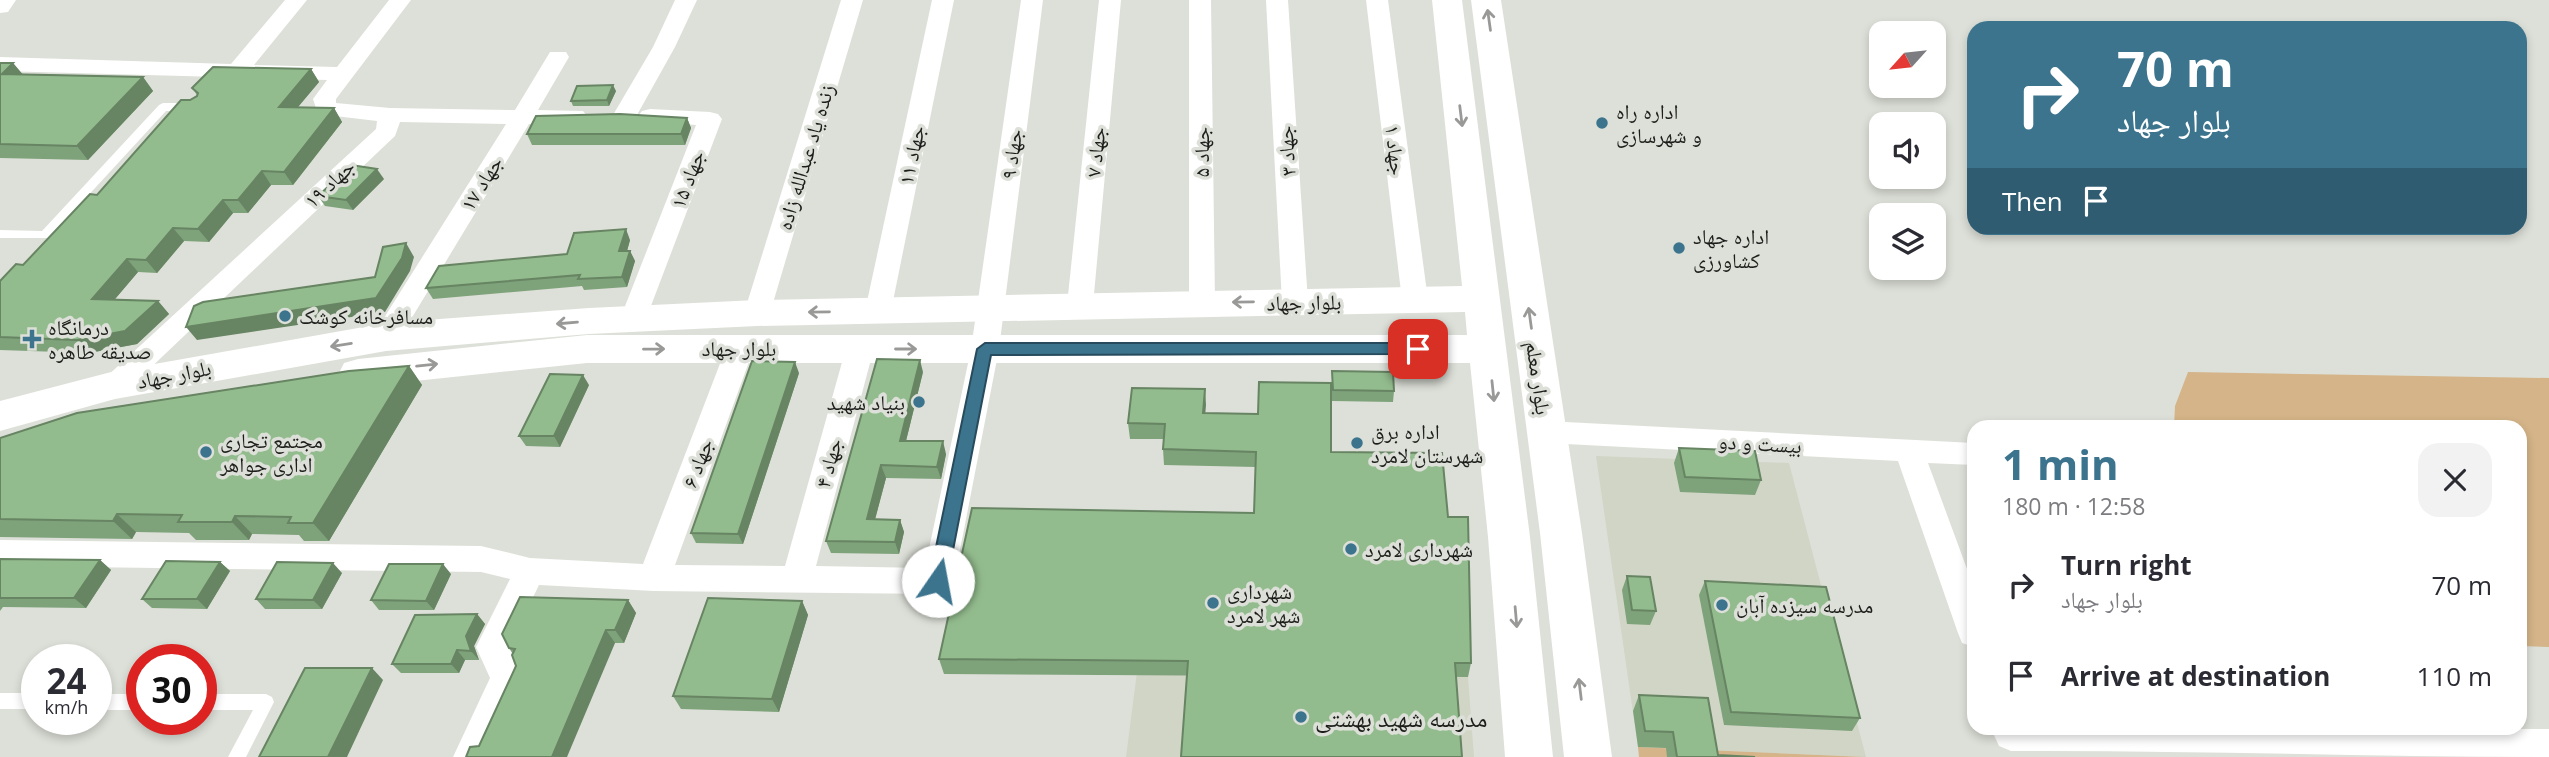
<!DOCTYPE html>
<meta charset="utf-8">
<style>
body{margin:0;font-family:"Open Sans","Noto Naskh Arabic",sans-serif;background:#f2f2f3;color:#2b2b33;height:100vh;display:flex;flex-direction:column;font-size:26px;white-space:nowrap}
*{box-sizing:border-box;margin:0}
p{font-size:23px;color:#7c7c81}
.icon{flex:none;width:38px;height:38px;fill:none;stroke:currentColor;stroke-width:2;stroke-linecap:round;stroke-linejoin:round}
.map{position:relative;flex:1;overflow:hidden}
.details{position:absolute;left:1967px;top:420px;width:560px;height:315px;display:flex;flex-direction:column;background:#fff;border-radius:21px;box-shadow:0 4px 10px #0003}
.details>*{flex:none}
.banner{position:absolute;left:1967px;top:21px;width:560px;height:214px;border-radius:21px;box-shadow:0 4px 10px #0003;background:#3c748e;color:#fff;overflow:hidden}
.needle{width:46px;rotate:243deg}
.tools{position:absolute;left:1869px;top:21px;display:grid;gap:14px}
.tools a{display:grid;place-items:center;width:77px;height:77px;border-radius:14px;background:#fff;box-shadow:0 4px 10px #0003;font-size:35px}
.speed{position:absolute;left:21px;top:644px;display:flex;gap:14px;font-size:35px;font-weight:700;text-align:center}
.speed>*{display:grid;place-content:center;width:91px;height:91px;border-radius:50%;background:#fff;box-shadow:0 4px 10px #0003;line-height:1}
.speed small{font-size:18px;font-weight:400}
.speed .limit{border:10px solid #d22;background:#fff;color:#111}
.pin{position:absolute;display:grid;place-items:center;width:60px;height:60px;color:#fff;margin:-30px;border-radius:14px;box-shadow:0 4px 10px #0006}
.me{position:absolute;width:77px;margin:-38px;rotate:12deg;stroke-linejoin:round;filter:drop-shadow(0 0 5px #0008)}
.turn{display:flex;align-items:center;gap:24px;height:147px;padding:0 35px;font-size:32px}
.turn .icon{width:91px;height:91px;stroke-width:2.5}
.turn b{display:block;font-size:49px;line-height:60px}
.then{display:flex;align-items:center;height:66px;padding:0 35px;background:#0003;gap:14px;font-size:26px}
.round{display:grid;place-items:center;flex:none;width:74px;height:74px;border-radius:21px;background:#f2f2f3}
.head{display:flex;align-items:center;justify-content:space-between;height:119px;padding:0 35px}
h1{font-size:42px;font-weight:700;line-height:52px;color:#3c748e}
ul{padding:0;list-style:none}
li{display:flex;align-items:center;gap:21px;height:91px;padding:0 35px}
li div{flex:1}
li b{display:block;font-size:26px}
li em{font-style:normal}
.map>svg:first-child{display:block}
.built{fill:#d0d5c6}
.green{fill:#d4b488}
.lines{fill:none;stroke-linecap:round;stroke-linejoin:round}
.lane{fill:#fff;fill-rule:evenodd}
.street{fill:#fff;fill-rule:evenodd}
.secondary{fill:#fff;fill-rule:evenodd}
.wall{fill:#7ea27a}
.shaded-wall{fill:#678463}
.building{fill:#93bc8e;stroke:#678463;stroke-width:2}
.oneway{stroke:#999a98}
.route{fill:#3c748e;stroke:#274b5c;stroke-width:2}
.poi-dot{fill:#3c748e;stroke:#dde0d8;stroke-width:2.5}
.labels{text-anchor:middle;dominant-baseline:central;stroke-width:7;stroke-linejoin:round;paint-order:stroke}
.poi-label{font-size:21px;fill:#1d1e1b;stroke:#dde0d8;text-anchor:start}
.street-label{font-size:21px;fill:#1d1e1b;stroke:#dde0d8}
.near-poi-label{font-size:24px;fill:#1d1e1b;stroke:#dde0d8;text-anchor:start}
</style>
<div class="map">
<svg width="2549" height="757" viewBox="0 0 2549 757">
<rect width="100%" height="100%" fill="#dde0d8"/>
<g class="built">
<path d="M1596,456L1789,463L1866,757L1638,747Z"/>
<path d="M1137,672L1468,677L1474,757H1126Z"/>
</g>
<g class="green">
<path d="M2188,372L2549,378V647L2520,646V427H2174L2175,406Z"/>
<path d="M1638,747L1866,757H1639Z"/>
</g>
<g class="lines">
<g class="lane">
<path d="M163,103H194L200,107L194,111H166L49,238H0V230L42,231L159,105Z"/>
<rect x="0" y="693" width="37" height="16"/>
<rect x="96" y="694" width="46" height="16"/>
<path d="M201,694H266L272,697L274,702L246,757H228L253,710H201Z"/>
</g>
<g class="street">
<path d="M0,0H16L8,12L0,13Z"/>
<path d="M285,0H307L254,65L337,67L389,0H411L336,99V103L390,108L515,110L550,52H566L569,57L538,110L583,111L587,116L583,121L529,124L396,344L386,347L376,344L372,337L506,124L400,122L395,136L125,392L115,395L105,392L101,385L105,378L376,129L377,121L318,114L313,99L327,80L0,71V57L231,64Z"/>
<path d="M675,0H697L675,47L637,115L633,120H617L613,115L653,47Z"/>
<path d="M841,0H863L770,313L766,320L757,323L748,320L744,313Z"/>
<path d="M932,0H954L891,311L887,318L878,321L869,318L865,311Z"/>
<path d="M1021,0H1043L999,349L954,581L949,590L938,594L654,591L539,585L509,647L524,678L488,757H453L490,678L476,647L510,579L481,572L0,566V540L481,546L530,558L643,564L726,348L730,341L740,338L750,341L754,348L675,565L785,566L846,348L850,341L860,338L870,341L874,348L816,566L925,568L971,349Z"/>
<path d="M1099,0H1121L1093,305L1089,312L1080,314L1071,312L1067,305Z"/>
<path d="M1189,0H1211L1215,303L1211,310L1202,312L1193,310L1189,303Z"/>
<path d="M1266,0H1288L1308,302L1304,309L1295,311L1286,309L1282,302Z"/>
<path d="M1366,0H1388L1428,300L1424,307L1415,309L1406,307L1402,300Z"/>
<path d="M650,109L710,112L718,114L722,119L646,319L643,326L633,329L623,326L620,319L696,125L642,121L638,116L642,111Z"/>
<path d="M1546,421L1974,443V465L1928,463L1974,588V647L1962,643L1958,633L1898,461L1546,443L1536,440L1532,432L1536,424Z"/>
<path d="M1997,728L2549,729V757C2370,757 2190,750 2011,751L1999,746L1994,735Z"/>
</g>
<g class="secondary">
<path d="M1432,0H1462L1530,537L1553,757H1505L1488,537L1470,363H587L358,387L344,383L339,373L344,363L358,359L587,335H1467L1465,312L757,326L589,334L386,351L115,399L0,431V401L115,371L386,323L589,308L757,300L1462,286Z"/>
<path d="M1471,0H1501L1582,533L1612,757H1564L1540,533Z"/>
</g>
</g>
<g class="wall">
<path d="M0,63H13L22,74L143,77L153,91L88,160L0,158Z"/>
<path d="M311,69L319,82L298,107L334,108L342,122L293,185H271L248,213H233L209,242L184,241L157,273L138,272L115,299L158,301L169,314L137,344L89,353L0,350V281L23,265L97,195L190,100L197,95L192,88Z"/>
<path d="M616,91L609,106H573L571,101Z"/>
<path d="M687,118L691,128L685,145H532L527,134Z"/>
<path d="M384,179L353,210L325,206L318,196Z"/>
<path d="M630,240L627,251H630L635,261L627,287L584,290L582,286L433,299L426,288Z"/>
<path d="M409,366L422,385L329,541H304L299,535L252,534L249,540H196L189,533L136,532L132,539L0,537V438Z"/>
<path d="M1332,371L1394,391L1393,402L1332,401Z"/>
<path d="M923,372L906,441L946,454L941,479L886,478L875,519L900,520L904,532L899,554L831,553L826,541Z"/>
<path d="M799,373L743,544L696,543L691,533Z"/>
<path d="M589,385L560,447L526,446L519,436Z"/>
<path d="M1205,389V413L1331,452L1448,517L1471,663L1468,677L944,674L939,659L1254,513L1256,467L1164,465L1163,449L1164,439H1130L1128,423Z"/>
<path d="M1679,448L1761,480L1755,495L1680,492L1674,463Z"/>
<path d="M0,559L100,560L111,570L86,608L3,607L0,611Z"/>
<path d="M220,562L230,571L207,609L152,608L142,599Z"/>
<path d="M342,573L322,609H265L256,599Z"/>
<path d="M451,574L434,610H379L371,600Z"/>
<path d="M1627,576L1656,611L1650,625L1627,624L1622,590Z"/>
<path d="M1705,581L1860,718L1852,731L1724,725L1699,595Z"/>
<path d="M628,600L636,613L624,643H615L516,666L513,654L509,648Z"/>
<path d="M802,601L808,615L779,712L681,709L673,696Z"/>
<path d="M477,614L485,624L474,646L479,660H465L459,673H401L392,664Z"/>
<path d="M1639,695L1718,755L1755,757H1667L1666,748L1638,747L1633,711Z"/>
</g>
<g class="shaded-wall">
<path d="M13,63L25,77L2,74Z"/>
<path d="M311,69L319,82L287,120L279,107Z"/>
<path d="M143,77L153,91L88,160L77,146Z"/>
<path d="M613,85L616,91L609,106L607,100Z"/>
<path d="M334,108L342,122L293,185L284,172Z"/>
<path d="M687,118L691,128L685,145L681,134Z"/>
<path d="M377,169L384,179L353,210L346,200Z"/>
<path d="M262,171L271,185L248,213L238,200Z"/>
<path d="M223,200L233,213L209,242L198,229Z"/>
<path d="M173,228L184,241L157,273L146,260Z"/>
<path d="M626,229L630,240L624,262L619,251Z"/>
<path d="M406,243L414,257L410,271L385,312L197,340L186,327L376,298Z"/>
<path d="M630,251L635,261L627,287L622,277Z"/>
<path d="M127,259L138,272L104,312L92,299Z"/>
<path d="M158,301L169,314L137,344L89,353L77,340Z"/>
<path d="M920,360L923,372L903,453L900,441Z"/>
<path d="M795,362L799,373L743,544L738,534Z"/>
<path d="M409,366L422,385L329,541L313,523Z"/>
<path d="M583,375L589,385L560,447L554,436Z"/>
<path d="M1205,389L1206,405L1204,429L1203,413Z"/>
<path d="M943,441L946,454L941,479L937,467Z"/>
<path d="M881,465L886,478L872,531L867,519Z"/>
<path d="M117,514L136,532L132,539L113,521Z"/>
<path d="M235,516L252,534L249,540L232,522Z"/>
<path d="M900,520L904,532L899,554L895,542Z"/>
<path d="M100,560L111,570L86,608L74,598Z"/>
<path d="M220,562L230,571L207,609L197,599Z"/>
<path d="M333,563L342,573L322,609L313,600Z"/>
<path d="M443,564L451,574L434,610L426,601Z"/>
<path d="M628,600L636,613L624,643L615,630Z"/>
<path d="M802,601L808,615L779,712L772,699Z"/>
<path d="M477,614L485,624L474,646L479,660L471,651L466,636Z"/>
<path d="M606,630L615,643L567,757H552Z"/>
<path d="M457,650L465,660L459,673L451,664Z"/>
<path d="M372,668L383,680L347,757H328Z"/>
</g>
<g class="building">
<path d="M0,63H13L2,74L143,77L77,146L0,144Z"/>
<path d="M213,67L311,69L279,107L334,108L284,172L262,171L238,200H223L198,229L173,228L146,260L127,259L92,299L158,301L125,331L77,340L0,337V281L16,264L23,265L90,194L97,195L181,100H190L197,96L198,93L192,88Z"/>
<path d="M613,85L607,100L571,101L577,86Z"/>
<path d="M620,114L687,118L681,134H527L536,116Z"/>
<path d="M351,165L377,169L346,200L318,196Z"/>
<path d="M626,229L619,251H630L622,277L578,279L580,275L426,288L439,266L567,254L574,233Z"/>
<path d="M406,243L402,258L376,298L186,327L194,306L203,302L375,277L383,247Z"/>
<path d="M877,359L920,360L900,441H943L937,467L881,465L867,519L900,520L895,542L826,541Z"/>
<path d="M752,361L795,362L738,534L691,533Z"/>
<path d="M409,366L313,523H288L291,517L235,516L232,522H178L182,515L117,514L113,521L0,519V438L77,413L349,371Z"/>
<path d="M1332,371L1393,372L1394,391L1333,390Z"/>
<path d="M550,374L583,375L554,436H519Z"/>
<path d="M1259,382L1331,383V452L1442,453L1448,517H1468L1471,663H1455L1462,757H1181L1188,661L939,659L972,508L1254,513L1256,452L1163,449L1165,424L1128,423L1132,388L1205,389L1203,413L1258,414Z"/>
<path d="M1679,448L1755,451L1761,480L1685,477Z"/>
<path d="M0,559L100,560L74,598H0Z"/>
<path d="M166,561L220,562L197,599H142Z"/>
<path d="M277,562L333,563L313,600L256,599Z"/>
<path d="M389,564H443L426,601L371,600Z"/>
<path d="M1627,576L1650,577L1656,611L1632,610Z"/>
<path d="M1705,581L1826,587L1860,718L1731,712Z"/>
<path d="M520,597L628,600L615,630H606L552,757H466L470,747L479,746L516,666L512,655L515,649L509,648L502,634Z"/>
<path d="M708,598L802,601L772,699L673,696Z"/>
<path d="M477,614L466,636L471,651L457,650L451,664H392L415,615Z"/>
<path d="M305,668H372L328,757H259Z"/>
<path d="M1639,695L1708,698L1718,755L1755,757H1677L1673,732L1645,731Z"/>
</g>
<defs><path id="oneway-shaft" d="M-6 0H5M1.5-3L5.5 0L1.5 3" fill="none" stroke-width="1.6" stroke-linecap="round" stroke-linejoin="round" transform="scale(1.75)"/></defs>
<g class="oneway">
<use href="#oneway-shaft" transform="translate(1489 20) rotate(-98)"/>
<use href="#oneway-shaft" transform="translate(1461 116) rotate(83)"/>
<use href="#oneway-shaft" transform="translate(1243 302) rotate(179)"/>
<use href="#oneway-shaft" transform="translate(819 312) rotate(179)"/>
<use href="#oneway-shaft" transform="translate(1530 318) rotate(-98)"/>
<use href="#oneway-shaft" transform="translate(567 323) rotate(175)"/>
<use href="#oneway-shaft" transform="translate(341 345) rotate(171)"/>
<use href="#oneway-shaft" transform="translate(654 349) rotate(-1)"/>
<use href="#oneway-shaft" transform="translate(906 349)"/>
<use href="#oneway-shaft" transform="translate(427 365) rotate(-6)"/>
<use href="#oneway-shaft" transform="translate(1493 391) rotate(84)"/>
<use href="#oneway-shaft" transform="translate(1516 617) rotate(85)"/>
<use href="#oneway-shaft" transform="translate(1580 689) rotate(-97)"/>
</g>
<path class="route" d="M985,343H1418L1425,349L1418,354L991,355L947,581L944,586L938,588L931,586L929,581L977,349Z"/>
<g class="poi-dot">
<circle cx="1602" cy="123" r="7"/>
<circle cx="1679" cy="248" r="7"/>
<circle cx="285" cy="316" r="7"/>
<path d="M28.5 328.5h7v7h7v7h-7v7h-7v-7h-7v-7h7z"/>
<circle cx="919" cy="402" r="7"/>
<circle cx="1357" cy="443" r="7"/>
<circle cx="206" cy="452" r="7"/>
<circle cx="1351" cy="549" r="7"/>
<circle cx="1213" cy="603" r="7"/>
<circle cx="1722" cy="605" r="7"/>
<circle cx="1301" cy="717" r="7"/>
</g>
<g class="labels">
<g class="poi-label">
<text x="1616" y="111">اداره راه<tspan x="1616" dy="24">و شهرسازی</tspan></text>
<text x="1693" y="236">اداره جهاد<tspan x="1693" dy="24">کشاورزی</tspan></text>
<text x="299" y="316">مسافرخانه کوشک</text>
<text x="48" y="327">درمانگاه<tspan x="48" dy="24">صدیقه طاهره</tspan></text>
<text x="905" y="402" text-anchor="end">بنیاد شهید</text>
<text x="1371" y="431">اداره برق<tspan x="1371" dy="24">شهرستان لامرد</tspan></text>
<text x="220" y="440">مجتمع تجاری<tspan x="220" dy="24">اداری جواهر</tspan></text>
<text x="1365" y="549">شهرداری لامرد</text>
<text x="1227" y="591">شهرداری<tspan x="1227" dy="24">شهر لامرد</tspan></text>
<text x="1736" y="605">مدرسه سیزده آبان</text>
</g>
<g class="street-label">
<text transform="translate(1396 150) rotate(83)">جهاد ۱</text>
<text transform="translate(1286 151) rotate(-94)">جهاد ۳</text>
<text transform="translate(1095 152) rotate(-84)">جهاد ۷</text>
<text transform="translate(1201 152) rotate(-90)">جهاد ۵</text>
<text transform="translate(1011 154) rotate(-82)">جهاد ۹</text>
<text transform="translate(911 155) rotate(-78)">جهاد ۱۱</text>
<text transform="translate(805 157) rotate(-73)">زنده یاد عبدالله زاده</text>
<text transform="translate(687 179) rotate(-69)">جهاد ۱۵</text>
<text transform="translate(329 183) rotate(-43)">جهاد ۱۹</text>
<text transform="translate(481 183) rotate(-58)">جهاد ۱۷</text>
<text transform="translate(1304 302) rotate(-1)">بلوار جهاد</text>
<text x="739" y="348">بلوار جهاد</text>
<text transform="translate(174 374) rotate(-11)">بلوار جهاد</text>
<text transform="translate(1539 378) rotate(82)">بلوار معلم</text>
<text transform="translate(1760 443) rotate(3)">بیست و دو</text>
<text transform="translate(697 463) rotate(-69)">جهاد ۶</text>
<text transform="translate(828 463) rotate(-75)">جهاد ۴</text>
</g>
<g class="near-poi-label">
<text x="1315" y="717">مدرسه شهید بهشتی</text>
</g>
</g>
</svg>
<div class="tools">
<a><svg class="needle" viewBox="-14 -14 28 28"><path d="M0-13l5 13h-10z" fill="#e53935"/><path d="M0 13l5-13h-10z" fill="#7c7c81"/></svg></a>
<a><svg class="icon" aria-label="sound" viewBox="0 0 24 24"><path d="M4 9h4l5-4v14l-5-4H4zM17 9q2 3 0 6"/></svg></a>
<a><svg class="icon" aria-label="layers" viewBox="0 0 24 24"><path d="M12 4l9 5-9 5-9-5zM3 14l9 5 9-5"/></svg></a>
</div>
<div class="speed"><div>24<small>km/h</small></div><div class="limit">30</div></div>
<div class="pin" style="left:1418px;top:349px;background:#d93025"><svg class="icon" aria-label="arrive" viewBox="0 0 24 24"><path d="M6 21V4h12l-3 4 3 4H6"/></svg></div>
<svg class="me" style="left:938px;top:581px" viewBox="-20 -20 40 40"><circle r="19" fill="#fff"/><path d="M0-13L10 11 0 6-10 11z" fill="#3c748e"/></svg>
<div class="banner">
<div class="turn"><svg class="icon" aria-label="right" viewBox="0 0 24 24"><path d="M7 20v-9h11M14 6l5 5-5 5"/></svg><div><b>70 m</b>بلوار جهاد</div></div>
<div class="then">Then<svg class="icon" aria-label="arrive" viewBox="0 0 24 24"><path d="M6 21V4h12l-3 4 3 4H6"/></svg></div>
</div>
<section class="details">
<div class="head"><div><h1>1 min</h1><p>180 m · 12:58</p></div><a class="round"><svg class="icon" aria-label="close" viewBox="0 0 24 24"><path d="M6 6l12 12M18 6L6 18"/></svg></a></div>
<ul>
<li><svg class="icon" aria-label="right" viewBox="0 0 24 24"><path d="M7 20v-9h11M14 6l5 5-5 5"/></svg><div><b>Turn right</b><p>بلوار جهاد</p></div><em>70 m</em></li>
<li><svg class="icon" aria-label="arrive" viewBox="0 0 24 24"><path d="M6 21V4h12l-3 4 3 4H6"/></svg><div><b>Arrive at destination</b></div><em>110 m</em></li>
</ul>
</section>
</div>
